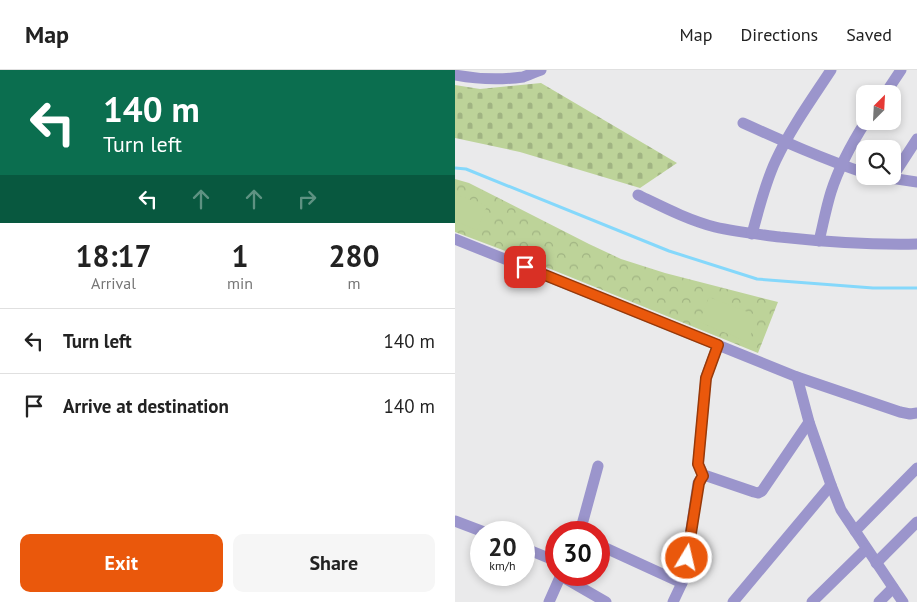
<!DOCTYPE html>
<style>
body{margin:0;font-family:"PT Sans",sans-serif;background:#f6f6f6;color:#222;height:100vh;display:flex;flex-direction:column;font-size:19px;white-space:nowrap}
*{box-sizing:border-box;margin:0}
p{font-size:16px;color:#767676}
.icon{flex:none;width:28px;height:28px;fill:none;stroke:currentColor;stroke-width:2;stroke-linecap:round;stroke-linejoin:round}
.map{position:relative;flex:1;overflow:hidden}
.panel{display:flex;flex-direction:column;background:#fff;width:455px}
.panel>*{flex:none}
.top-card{background:#0b6e4f;color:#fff;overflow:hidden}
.needle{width:32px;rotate:24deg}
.controls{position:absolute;left:401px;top:15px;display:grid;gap:10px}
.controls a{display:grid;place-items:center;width:45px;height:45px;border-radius:10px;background:#fff;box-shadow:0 2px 8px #0003;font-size:25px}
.speed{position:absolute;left:15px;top:451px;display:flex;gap:10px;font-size:25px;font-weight:700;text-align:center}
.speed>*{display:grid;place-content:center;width:65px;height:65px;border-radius:50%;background:#fff;box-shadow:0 2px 8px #0003;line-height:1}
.speed small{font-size:12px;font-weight:400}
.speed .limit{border:8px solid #d22;background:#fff;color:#111}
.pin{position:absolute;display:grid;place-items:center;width:42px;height:42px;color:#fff;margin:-21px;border-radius:10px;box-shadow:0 2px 8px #0006}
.me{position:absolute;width:55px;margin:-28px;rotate:9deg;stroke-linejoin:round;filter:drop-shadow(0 0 4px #0008)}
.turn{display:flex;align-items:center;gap:18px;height:105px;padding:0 20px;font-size:22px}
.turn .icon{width:65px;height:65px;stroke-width:2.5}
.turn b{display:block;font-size:35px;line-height:42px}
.lanes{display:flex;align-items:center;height:48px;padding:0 20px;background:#0003;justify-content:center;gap:25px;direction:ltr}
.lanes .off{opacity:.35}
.eta{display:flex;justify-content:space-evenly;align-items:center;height:85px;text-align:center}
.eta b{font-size:30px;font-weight:700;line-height:35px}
.action{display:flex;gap:10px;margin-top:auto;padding:10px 20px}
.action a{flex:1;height:58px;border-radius:10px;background:#ea580c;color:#fff;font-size:20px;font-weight:700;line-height:58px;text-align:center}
.action a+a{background:#f6f6f6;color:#222}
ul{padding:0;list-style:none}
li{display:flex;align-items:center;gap:15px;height:65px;padding:0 20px;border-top:1px solid #e0e0e0}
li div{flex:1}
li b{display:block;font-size:19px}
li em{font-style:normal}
header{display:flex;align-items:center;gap:30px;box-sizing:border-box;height:70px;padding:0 25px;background:#fff;border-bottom:1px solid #e0e0e0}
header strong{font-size:24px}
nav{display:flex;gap:28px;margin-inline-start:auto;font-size:18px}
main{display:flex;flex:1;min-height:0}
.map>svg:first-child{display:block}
.cemetery{fill:url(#cemetery-stones)}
.park{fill:url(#park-crowns)}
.pitch{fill:#bdd399}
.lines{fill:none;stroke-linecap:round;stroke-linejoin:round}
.stream{stroke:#85d8fb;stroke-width:3}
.minor{stroke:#9b95cc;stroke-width:11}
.route-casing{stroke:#983908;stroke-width:12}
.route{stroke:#ea580c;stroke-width:9}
</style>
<header>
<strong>Map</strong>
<nav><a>Map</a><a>Directions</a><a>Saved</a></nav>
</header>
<main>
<section class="panel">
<div class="top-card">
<div class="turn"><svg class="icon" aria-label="left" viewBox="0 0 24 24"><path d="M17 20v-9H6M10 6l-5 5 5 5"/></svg><div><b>140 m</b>Turn left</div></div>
<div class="lanes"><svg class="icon" aria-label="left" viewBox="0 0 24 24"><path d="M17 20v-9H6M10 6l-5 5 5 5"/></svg><svg class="icon off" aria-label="ahead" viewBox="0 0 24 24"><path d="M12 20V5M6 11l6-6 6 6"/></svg><svg class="icon off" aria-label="ahead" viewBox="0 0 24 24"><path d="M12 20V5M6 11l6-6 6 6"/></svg><svg class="icon off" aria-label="right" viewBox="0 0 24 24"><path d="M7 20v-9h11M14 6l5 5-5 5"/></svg></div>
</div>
<div class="eta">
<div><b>18:17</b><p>Arrival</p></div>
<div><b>1</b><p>min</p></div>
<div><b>280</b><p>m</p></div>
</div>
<ul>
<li><svg class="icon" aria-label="left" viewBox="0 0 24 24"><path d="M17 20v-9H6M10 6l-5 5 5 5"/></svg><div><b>Turn left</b></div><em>140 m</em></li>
<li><svg class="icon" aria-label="arrive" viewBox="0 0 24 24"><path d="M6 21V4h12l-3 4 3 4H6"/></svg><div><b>Arrive at destination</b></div><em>140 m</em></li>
</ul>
<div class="action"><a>Exit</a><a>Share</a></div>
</section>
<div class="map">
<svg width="462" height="532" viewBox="0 0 462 532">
<defs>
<pattern id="cemetery-stones" width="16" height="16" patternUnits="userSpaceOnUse" patternTransform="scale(1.25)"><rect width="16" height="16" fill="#bdd399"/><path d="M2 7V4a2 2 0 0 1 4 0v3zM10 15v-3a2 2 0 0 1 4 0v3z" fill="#a1b483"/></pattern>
<pattern id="park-crowns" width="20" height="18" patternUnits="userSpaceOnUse" patternTransform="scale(1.25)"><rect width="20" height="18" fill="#bdd399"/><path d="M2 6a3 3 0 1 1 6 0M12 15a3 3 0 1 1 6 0" fill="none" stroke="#a1b483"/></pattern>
</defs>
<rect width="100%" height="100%" fill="#eaeaeb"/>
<path class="cemetery" d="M86,13L222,93L185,118L65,82L0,68V15L25,19Z"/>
<path class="park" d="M0,109L14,113L134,174L166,189L210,203L323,232L303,283L56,183L0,162Z"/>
<g class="pitch">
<path d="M0,124L32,136L22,160L0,151Z"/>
<path d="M254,227L303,246L293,272L244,252Z"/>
</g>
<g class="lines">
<path class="stream" d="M0,98L11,99L214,181L302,209L418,218H462"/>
<g class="minor">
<path d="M0,5C21,9 46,10 68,7C74,5 80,2 86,0"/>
<path d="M430,24L446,0"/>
<path d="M288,53C328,71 368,89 410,103"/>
<path d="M422,106L462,112"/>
<path d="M436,109L462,69"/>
<path d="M183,125C208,137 233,150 260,157C281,162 303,164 325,167C371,172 416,175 462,174"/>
<path d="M297,164C304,139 310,113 321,90C336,58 357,29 376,0"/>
<path d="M0,169L342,307L445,342L455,344L462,343"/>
<path d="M364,171C368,155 371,138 376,122C384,97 397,73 411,51"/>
<path d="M342,307L354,352L376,415L386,440L448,532"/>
<path d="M249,406L243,394L251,307L263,275"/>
<path d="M0,451L29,462"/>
<path d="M400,461L462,398"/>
<path d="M125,462L143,396"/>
<path d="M144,475L227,513"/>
<path d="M69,478L101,491"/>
<path d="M421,493L462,452"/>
<path d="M106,506L151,532"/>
<path d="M94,532L106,505"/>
<path d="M218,532L227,513L229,506L243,413C246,409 247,406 252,406L299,422L303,423L307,421L354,352"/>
<path d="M278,532L376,415"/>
<path d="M357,532L411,479"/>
<path d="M424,532L438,518"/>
</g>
</g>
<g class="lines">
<g class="route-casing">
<path id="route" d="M70,197L263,275L251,308L243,394L248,406L246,409L244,413L232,488"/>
</g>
<use href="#route" class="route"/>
</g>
</svg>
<div class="controls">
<a><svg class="needle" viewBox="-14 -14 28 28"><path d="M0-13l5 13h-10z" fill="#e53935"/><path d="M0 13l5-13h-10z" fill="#767676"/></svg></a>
<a><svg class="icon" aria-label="search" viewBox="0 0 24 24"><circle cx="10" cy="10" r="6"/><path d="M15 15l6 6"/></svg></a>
</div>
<div class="speed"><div>20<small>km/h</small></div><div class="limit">30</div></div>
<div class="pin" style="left:70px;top:197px;background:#d93025"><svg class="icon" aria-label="arrive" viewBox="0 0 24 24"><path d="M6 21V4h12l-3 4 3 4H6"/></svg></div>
<svg class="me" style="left:232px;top:488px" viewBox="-20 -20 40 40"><circle r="17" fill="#ea580c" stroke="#fff" stroke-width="3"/><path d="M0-11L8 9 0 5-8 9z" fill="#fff"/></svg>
</div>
</main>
